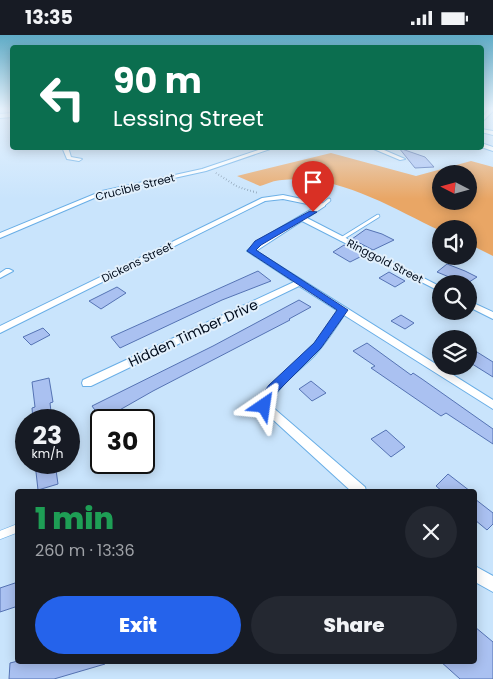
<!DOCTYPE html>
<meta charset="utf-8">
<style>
body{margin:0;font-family:Poppins,sans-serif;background:#242831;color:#f1f3f6;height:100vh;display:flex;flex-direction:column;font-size:19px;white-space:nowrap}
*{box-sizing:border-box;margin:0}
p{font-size:16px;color:#9ea1a6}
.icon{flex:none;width:28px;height:28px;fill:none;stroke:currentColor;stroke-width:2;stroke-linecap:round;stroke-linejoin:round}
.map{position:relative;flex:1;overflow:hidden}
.side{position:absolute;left:15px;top:454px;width:462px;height:175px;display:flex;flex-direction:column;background:#171b24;border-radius:5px;box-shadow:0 2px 12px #0003}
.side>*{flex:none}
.banner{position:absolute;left:10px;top:10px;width:474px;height:105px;border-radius:5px;box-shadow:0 2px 12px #0003;background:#0b6e4f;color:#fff;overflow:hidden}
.needle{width:32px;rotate:276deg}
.buttons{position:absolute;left:432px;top:130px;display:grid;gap:10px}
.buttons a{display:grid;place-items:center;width:45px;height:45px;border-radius:50%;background:#171b24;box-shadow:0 2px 12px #0003;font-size:25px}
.speed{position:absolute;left:15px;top:374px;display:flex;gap:10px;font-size:25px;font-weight:700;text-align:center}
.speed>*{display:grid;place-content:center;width:65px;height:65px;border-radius:50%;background:#171b24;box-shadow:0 2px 12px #0003;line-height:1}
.speed small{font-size:12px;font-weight:400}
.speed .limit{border:2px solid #111;border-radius:8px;background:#fff;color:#111}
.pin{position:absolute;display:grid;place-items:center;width:42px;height:42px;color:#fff;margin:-51px -21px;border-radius:50% 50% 50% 0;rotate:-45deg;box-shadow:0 0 5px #0007}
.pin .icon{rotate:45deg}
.me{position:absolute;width:55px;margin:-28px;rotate:32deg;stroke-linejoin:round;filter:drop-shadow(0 0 4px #0008)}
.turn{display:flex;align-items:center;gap:18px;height:105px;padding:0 20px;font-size:22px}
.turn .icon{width:65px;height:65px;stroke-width:2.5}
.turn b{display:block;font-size:35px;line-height:42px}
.round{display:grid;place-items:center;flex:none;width:52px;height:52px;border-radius:26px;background:#242831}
.summary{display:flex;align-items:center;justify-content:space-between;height:85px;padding:0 20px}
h1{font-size:30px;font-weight:800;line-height:38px;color:#1e9e55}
.button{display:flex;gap:10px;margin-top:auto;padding:10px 20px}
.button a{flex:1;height:58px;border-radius:30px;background:#2563eb;color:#fff;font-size:20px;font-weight:800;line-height:58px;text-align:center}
.button a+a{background:#242831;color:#f1f3f6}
.status{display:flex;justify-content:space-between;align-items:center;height:35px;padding:0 25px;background:#171b24;direction:ltr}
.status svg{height:14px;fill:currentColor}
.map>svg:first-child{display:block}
.green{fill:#e9a665;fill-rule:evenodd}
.building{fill:#aac1f1;stroke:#5573b4}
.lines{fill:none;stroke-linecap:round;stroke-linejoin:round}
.service-far1-casing{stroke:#69aee6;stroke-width:4.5}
.service-casing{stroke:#69aee6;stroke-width:9}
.minor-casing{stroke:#69aee6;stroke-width:2}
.tertiary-casing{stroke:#69aee6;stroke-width:2}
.path{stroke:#64788c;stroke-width:2;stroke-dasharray:0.5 2.5;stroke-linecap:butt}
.service-far1{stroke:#fff;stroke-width:3}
.service{stroke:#fff;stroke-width:8}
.minor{fill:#fff;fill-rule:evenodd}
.tertiary{fill:#fff;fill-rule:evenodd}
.route{fill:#2563eb;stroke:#184099}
.labels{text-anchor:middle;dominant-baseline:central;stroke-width:4;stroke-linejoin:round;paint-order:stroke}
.far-street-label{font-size:11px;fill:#000c1c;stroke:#e2f0fc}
.street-label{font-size:14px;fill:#000c1c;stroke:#e2f0fc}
</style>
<div class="status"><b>13:35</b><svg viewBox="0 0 49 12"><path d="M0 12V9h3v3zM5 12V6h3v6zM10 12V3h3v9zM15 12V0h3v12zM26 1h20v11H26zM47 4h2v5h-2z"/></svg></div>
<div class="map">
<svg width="493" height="644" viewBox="0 0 493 644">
<rect width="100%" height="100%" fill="#c9e4fc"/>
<path class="green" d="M331,118L416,141L471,126L493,132V221L469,209V194H441V196C391,173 340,139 282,145C275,145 267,149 260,151L237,141ZM441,139H469V166H441Z"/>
<g class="building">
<path d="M399,113L425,122L434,132L415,133Z"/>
<path d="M366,194L382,199L394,205L373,215L352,204Z"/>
<path d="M344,210L364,220L350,227L333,217Z"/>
<path d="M447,229L465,236L477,242L466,249L437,237Z"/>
<path d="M258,236L271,246L222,265L120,313L111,302Z"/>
<path d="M389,237L405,246L395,252L379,243Z"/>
<path d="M117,252L126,258L101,274L89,266Z"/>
<path d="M299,265L311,272L289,284L290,285L153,356L102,385L92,371L213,311Z"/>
<path d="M401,280L414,288L405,294L391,286Z"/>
<path d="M43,293L50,300L31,310L23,302Z"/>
<path d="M367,308L411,340L413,338L422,344L493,394V409L446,378L441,381L371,333L375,331L353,316Z"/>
<path d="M469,312L493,327V342L469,327Z"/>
<path d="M49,343L53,367L50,368L52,385H33L32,373L35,372L32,347Z"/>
<path d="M311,346L326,358L312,366L299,354Z"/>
<path d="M386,395L405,412L391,422L371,404Z"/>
<path d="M35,428H55L58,449L38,455Z"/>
<path d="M448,439L470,456H442L436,451Z"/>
<path d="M475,464L493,478V489L487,495L475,485Z"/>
<path d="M18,547V571L0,577V553Z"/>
<path d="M475,592L493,607V644H460L440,626H475Z"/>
<path d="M18,626H105V629L54,644H9L10,628Z"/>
</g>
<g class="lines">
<g class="service-far1-casing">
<g id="service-far1">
<path d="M323,170L329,165"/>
<path d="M341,204L378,181"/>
</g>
</g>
<g class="service-casing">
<path id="service" d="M0,500L18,493"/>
</g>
<g class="minor-casing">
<g id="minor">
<path d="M489,74H493V76L481,88V84Z"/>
<path d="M481,94L493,96V100L481,97Z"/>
<path d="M481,108L493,112V116L481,112Z"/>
<path d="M62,112H68L71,122L82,124L79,126L67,124Z"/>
<path d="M267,112H276L206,136L106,158L0,203V198L102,156L202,134Z"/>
<path d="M369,112H377L405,124L400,125Z"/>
<path d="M283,160L325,169V171L307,183L441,252V257L302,186L256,216L493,365V374L344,280C335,294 326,308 314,321C298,337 279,349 270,370L365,452L366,456H351L258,371L270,351L315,308L338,276L299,251L91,351H83L82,348L83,345L294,247L247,216L259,205L317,171L283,164L265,166L0,298V291L262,163Z"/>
<path d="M6,234H9L13,236L0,243V238Z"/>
<path d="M469,266L493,277V284L469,272Z"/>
<path d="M475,531L493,541V557L475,547Z"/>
</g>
</g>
<g class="tertiary-casing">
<path id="tertiary" d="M12,78V82L0,83V79Z"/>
</g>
<path class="path" d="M216,138L238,152L258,158"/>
<use href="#service-far1" class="service-far1"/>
<use href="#service" class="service"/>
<use href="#minor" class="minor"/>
<use href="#tertiary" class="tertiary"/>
</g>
<linearGradient id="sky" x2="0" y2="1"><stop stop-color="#5fabc6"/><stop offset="0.45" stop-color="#e7f3fe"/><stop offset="1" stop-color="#e7f3fe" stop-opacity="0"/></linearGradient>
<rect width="493" height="164" fill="url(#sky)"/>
<path class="route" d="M310,176L317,177L261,210L256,215L348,275L321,313L278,356L268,374H259L257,371L261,361L269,350L314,308L337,275L247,216L255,206Z"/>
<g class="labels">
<g class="far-street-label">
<text transform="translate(135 152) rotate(-14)">Crucible Street</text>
<text transform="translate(385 226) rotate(27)">Ringgold Street</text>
<text transform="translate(137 227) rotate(-26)">Dickens Street</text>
</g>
<g class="street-label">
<text transform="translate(193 298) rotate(-25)">Hidden Timber Drive</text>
</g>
</g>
</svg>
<div class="buttons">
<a><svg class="needle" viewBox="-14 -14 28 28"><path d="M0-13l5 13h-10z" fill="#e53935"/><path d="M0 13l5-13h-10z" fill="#9ea1a6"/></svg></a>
<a><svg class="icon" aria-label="sound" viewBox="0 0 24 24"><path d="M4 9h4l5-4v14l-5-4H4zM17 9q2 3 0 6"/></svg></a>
<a><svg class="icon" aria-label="search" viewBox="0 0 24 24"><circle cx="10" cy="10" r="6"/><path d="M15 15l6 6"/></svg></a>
<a><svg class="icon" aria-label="layers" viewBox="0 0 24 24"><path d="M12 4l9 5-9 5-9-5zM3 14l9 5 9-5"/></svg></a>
</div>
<div class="speed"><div>23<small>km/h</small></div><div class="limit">30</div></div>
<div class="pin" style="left:313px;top:177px;background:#d93025"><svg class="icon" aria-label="arrive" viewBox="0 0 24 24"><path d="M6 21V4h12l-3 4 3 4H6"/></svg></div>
<svg class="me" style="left:264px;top:371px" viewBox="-20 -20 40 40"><path d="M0-17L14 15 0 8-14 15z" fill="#2563eb" stroke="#fff" stroke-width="4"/></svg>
<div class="banner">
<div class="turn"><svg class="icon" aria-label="left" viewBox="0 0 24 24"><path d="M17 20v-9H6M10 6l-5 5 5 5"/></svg><div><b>90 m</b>Lessing Street</div></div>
</div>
<section class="side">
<div class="summary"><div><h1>1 min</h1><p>260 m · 13:36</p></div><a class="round"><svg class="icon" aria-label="close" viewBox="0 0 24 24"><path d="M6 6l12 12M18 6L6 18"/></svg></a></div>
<div class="button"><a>Exit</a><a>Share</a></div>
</section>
</div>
